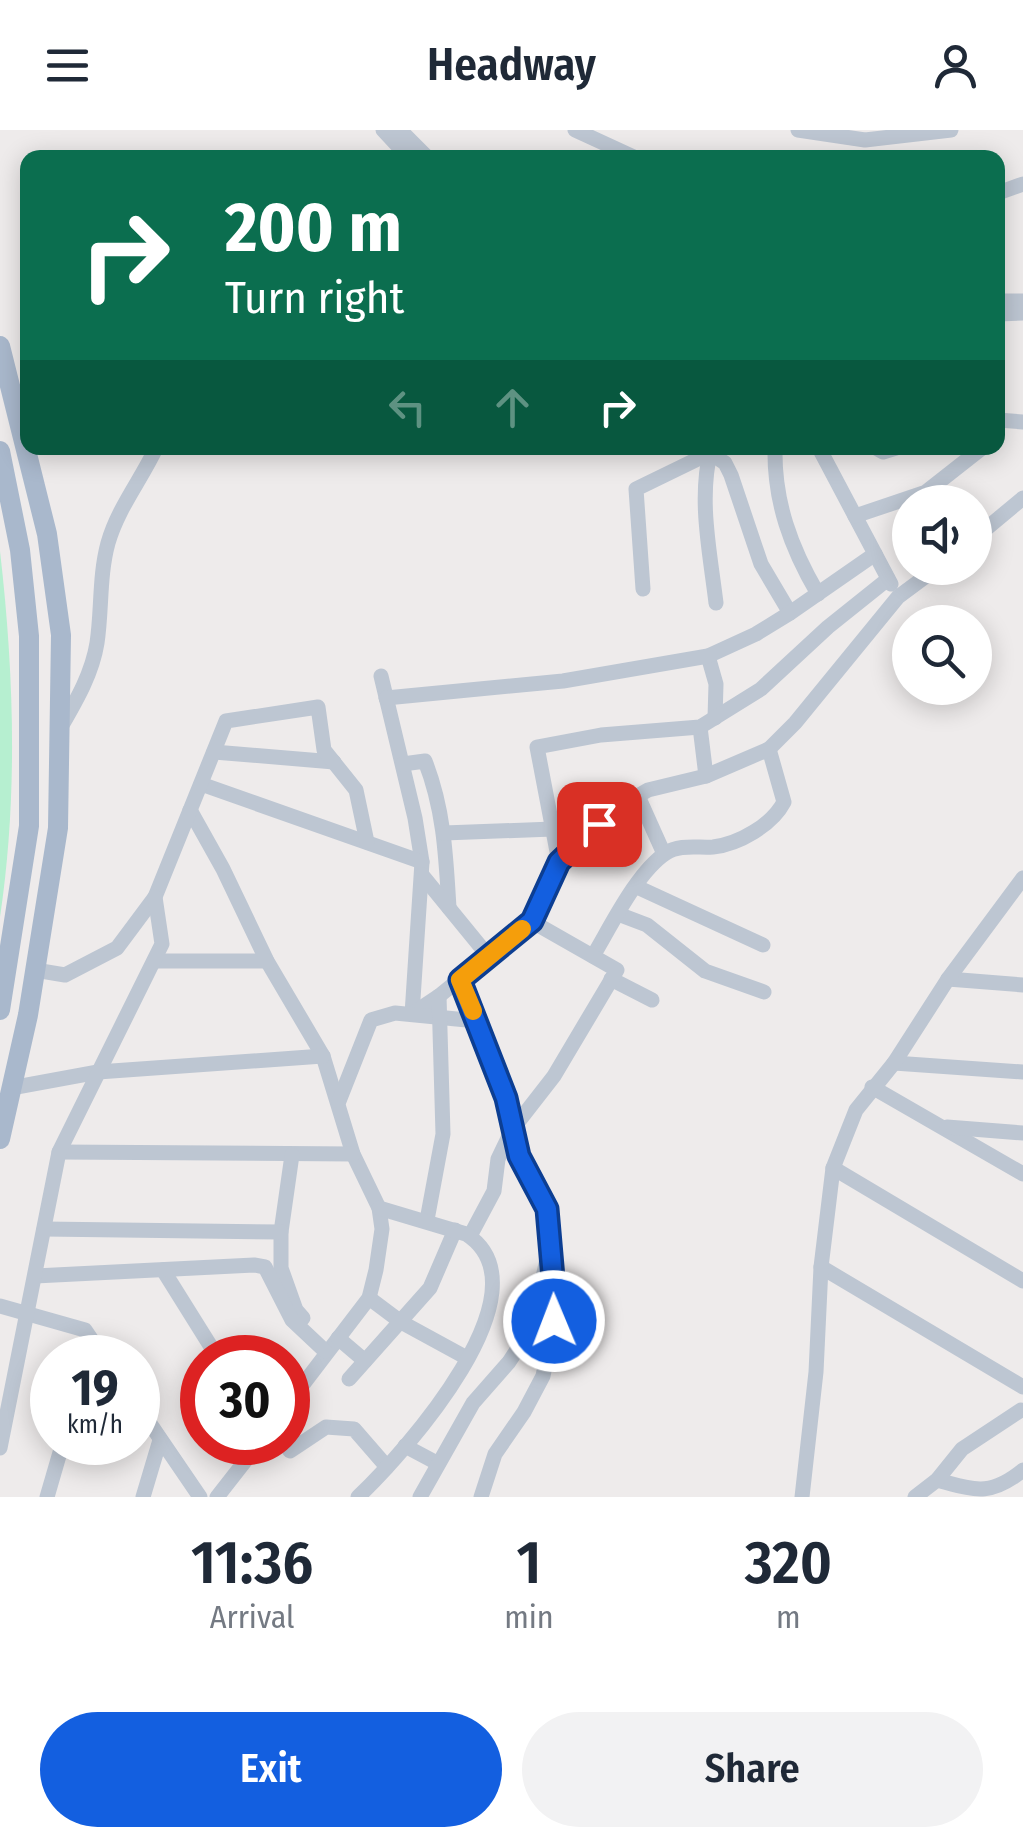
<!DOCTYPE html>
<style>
body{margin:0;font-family:"Fira Sans Condensed",sans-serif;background:#f2f2f3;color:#1f2937;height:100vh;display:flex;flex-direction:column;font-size:38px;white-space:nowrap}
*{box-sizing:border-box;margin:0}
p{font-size:32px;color:#747a83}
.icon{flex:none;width:55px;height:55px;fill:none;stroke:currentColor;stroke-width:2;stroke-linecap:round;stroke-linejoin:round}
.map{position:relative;height:1367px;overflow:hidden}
.drawer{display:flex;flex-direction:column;background:#fff;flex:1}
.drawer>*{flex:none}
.top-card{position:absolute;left:20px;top:20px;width:985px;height:305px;border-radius:20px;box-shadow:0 5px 25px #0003;background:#0b6e4f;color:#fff;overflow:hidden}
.controls{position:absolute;left:892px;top:355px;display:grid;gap:20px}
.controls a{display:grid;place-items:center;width:100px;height:100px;border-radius:50%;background:#fff;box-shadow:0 5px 25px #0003;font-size:50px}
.speed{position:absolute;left:30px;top:1205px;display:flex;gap:20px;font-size:50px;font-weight:700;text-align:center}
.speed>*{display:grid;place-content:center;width:130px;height:130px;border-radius:50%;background:#fff;box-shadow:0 5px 25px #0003;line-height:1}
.speed small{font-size:25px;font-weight:400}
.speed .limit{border:15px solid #d22;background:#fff;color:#111}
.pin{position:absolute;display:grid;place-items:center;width:85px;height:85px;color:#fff;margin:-42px;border-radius:20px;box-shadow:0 5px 15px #0006}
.me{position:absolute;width:110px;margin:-55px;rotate:359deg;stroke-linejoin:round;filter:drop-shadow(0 0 8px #0008)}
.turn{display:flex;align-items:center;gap:35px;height:210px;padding:0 40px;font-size:45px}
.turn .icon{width:130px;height:130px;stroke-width:2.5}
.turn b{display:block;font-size:70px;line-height:85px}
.lanes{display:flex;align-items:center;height:95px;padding:0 40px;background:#0003;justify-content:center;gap:50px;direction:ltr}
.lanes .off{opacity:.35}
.eta{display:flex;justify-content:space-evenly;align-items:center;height:170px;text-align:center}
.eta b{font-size:60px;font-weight:600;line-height:70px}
.button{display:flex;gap:20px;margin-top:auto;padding:20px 40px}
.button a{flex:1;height:115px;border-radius:60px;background:#135fe0;color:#fff;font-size:40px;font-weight:600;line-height:115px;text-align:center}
.button a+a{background:#f2f2f3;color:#1f2937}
header{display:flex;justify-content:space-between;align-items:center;height:130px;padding:0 40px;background:#fff;font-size:45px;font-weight:600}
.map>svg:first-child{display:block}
.green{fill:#b6efd0}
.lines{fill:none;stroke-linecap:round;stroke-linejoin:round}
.minor{stroke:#bdc6d2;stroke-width:15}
.major{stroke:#a9b8cc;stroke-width:20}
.route-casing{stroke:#0c3e92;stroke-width:25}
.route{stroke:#135fe0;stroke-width:18}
.slow{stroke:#f59e0b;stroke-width:18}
</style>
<header><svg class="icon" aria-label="menu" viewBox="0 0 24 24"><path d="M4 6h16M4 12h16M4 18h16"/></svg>Headway<svg class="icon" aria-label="person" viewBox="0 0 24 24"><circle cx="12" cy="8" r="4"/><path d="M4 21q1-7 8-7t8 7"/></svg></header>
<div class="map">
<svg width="1023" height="1367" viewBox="0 0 1023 1367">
<rect width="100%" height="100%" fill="#eeebeb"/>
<path class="green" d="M0,421C14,543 18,666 0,787Z"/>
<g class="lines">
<g class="minor">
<path d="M383,0L409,28"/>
<path d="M400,0L428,28"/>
<path d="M575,0L636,28"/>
<path d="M798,0L865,10L951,0"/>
<path d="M998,63L1023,54"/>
<path d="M998,171H1023"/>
<path d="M998,184L1023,183"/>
<path d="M998,290L1023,292"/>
<path d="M775,318C774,372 791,418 818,464"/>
<path d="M819,318L891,454"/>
<path d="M876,318L883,322L896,318"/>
<path d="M711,319C698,369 710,422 716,473"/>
<path d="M710,323L725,333L731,345L761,434L790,483"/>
<path d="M855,386L926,362L982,318"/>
<path d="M975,408L1023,368"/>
<path d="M643,459L636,359L710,323"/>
<path d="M708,526L716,554L715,588"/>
<path d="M381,546L415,688L422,732L412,884"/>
<path d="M386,568L563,551L708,526L756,504L790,483L875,424"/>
<path d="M61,597C76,571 92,544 97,513C102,480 99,446 108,413C118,378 141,350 156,318"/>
<path d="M700,597L706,646"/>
<path d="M214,622L334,632"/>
<path d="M403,634L425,631C444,679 446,727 449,778"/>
<path d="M201,654L422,732"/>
<path d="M638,666L664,724"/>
<path d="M190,680L223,739L267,831L323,926L353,1024L379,1078L382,1099L376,1140L369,1168L288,1274"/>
<path d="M444,703L553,699"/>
<path d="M559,732L537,617L601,605L700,597L761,559L828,497L888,449"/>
<path d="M422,745L489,827"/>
<path d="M637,757L763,815"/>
<path d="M618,784L647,795L705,841L764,862"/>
<path d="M593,826C611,796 637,742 666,723C679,714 698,718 713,717C739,714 772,695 784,672L769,619"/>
<path d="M154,831H267"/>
<path d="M35,840L65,845L117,818L155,767L226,591L318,577L324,620L356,660L367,712"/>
<path d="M611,849L652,870"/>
<path d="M948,849L1023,855"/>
<path d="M412,884L439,866L531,791L559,732L622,675L648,660L706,646L769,619L795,593L898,467L937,438"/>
<path d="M894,933L1023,942"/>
<path d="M872,957L1023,1044"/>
<path d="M11,958L98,942L323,926"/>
<path d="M339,971L371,890L395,883L477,891"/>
<path d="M947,997L1023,1003"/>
<path d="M59,1022L353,1024"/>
<path d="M292,1025L281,1102V1138L296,1180L303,1188"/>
<path d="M833,1038L1023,1151"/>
<path d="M427,1090L443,1004L439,866"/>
<path d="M44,1099L281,1102"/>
<path d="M470,1106L494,1061L498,1029L512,1000L554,946L617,840L531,791"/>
<path d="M821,1137L1023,1257"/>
<path d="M163,1140L218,1228"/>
<path d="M35,1146L254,1135L265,1137L292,1190L325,1221"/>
<path d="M369,1168L401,1192L467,1228"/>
<path d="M0,1176L85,1200L104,1228"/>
<path d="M338,1208L365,1231"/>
<path d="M349,1249L430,1158L455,1100"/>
<path d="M138,1276L200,1367"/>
<path d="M284,1312L290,1321L326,1297L354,1299L387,1337"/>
<path d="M405,1316L437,1333"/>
<path d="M0,1318L59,1022L162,814L155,767"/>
<path d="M937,1350C975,1360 990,1367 1023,1340"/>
<path d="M47,1367L63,1312"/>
<path d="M143,1367L160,1310"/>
<path d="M217,1367L260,1312"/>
<path d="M358,1367C404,1323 552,1159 466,1104L379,1078"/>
<path d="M420,1367L473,1273L509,1232L532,1197L551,1111L547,1079L519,1026L506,968L460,849"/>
<path d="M481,1367L495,1324L524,1282L543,1246L554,1191L552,1133"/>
<path d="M802,1367L816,1242L821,1137L833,1038L856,980L894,933L948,849L1023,748"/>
<path d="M915,1367L937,1350L962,1319L1021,1280"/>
</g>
<g class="major">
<path d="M0,216L47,404L61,505L58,698L28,885L0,1009"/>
<path d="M0,321L20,420L29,506V696L0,880"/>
</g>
</g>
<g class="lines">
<g class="route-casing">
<path id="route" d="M554,1191L555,1171L547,1079L519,1026L506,968L460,850L532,791L559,732L599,694"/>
</g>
<use href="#route" class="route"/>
<path class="slow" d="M473,881L460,850L522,799"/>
</g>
</svg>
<div class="controls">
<a><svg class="icon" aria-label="sound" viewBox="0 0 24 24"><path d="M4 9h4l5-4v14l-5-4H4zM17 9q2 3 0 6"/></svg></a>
<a><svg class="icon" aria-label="search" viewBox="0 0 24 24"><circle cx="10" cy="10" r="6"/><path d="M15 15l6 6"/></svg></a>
</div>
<div class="speed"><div>19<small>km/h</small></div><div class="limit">30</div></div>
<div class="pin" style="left:599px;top:694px;background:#d93025"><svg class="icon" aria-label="arrive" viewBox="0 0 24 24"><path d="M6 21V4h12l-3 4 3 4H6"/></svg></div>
<svg class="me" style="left:554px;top:1191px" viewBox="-20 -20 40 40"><circle r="17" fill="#135fe0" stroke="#fff" stroke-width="3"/><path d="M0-11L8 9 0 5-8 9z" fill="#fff"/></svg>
<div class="top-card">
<div class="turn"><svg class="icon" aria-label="right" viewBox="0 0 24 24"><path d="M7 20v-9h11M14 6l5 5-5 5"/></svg><div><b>200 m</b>Turn right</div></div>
<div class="lanes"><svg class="icon off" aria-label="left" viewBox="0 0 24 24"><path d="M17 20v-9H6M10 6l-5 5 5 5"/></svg><svg class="icon off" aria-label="ahead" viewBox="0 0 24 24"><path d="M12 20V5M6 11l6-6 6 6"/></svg><svg class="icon" aria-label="right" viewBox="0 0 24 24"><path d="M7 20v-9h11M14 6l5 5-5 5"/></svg></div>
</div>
</div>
<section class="drawer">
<div class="eta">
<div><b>11:36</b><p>Arrival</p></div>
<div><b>1</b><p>min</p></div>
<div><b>320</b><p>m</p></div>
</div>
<div class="button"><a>Exit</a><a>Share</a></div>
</section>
